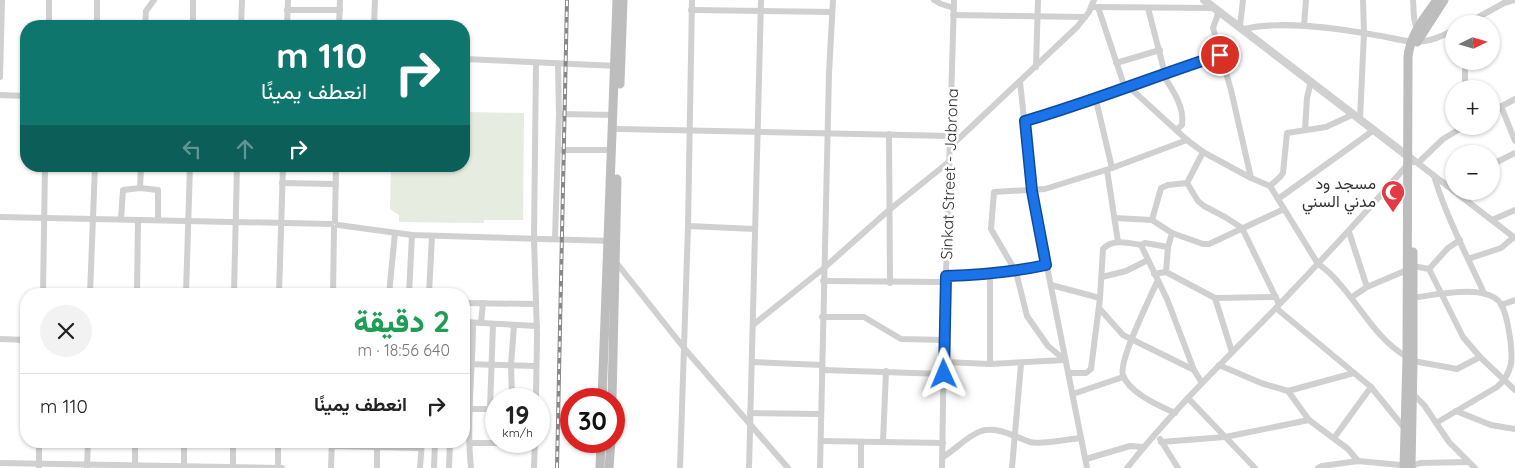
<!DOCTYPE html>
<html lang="ar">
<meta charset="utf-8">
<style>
body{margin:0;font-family:Quicksand,Vazirmatn,sans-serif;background:#f2f2f2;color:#222;direction:rtl;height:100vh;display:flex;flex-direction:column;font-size:19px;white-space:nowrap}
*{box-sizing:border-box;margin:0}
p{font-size:16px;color:#767676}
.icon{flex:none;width:28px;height:28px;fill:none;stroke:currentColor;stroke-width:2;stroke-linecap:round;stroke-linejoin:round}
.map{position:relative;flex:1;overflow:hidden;direction:ltr}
.details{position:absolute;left:20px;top:288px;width:450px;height:160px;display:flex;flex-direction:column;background:#fff;border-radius:20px;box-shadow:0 1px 4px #0004;direction:rtl}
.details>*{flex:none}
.top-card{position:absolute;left:20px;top:20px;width:450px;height:152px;border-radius:20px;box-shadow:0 1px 4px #0004;direction:rtl;background:#0f766e;color:#fff;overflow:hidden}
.needle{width:32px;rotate:85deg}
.buttons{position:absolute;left:1445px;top:15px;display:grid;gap:10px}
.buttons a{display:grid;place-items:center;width:55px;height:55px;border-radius:50%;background:#fff;box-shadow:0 1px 4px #0004;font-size:25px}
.speed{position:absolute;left:485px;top:388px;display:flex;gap:10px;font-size:25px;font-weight:700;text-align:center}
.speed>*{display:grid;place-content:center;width:65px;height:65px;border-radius:50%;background:#fff;box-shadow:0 1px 4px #0004;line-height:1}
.speed small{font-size:12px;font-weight:400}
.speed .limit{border:8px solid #d22;background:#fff;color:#111}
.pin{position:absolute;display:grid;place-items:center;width:42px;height:42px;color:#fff;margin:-21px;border:2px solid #fff;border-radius:50%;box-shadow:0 1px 5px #0007}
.me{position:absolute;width:55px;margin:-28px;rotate:359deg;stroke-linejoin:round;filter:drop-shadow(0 0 4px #0008)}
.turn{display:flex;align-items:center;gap:18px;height:105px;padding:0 20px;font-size:22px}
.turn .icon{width:65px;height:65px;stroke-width:2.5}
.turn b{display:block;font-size:35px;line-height:42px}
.lanes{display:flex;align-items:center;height:48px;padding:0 20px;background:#0003;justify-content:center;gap:25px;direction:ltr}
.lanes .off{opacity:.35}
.round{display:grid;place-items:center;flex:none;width:52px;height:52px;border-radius:26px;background:#f2f2f2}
.headline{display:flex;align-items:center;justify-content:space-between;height:85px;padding:0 20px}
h1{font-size:30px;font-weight:800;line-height:38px;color:#1e9e55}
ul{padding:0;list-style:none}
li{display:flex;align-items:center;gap:15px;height:65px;padding:0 20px;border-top:1px solid #e0e0e0}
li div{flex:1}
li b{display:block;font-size:19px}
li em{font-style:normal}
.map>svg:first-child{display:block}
.green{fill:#e6ecdf}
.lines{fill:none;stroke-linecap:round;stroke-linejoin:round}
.minor{stroke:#d0d0d0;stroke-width:6}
.tertiary{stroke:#d0d0d0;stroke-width:8}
.secondary{stroke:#bdbdbd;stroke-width:9}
.rail-casing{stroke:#888;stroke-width:4}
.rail{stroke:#fff;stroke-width:2;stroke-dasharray:5.5;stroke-linecap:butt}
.route-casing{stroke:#114b97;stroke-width:12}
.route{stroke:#1a73e8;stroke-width:9}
.labels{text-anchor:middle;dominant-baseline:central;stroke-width:5;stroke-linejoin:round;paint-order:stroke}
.street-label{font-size:16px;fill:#333;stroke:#fff}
.poi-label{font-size:16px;fill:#333;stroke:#fff;text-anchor:end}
</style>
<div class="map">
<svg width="1515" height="468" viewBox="0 0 1515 468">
<rect width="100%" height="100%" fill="#fff"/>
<path class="green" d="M464,112L524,113L523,220H484V223L399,222V215L390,209L391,166H464Z"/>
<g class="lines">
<g class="minor">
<path d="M934,0L941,4L954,8"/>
<path d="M1413,0L1414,18L1417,30"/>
<path d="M1091,7L1214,8"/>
<path d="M1098,7L1125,88"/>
<path d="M1148,8L1165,74"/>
<path d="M287,10H340"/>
<path d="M691,10L832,12"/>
<path d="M1219,11L1213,28L1231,90L1251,178"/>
<path d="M953,15L1085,17"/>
<path d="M1466,24L1504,3L1515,0"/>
<path d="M49,26V0"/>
<path d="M97,26V0"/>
<path d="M145,26L146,11L154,0"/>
<path d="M193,26V0"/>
<path d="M241,26L242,0"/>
<path d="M287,26L288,0"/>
<path d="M339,26L340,0"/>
<path d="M374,26L375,0"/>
<path d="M1240,26L1243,0"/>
<path d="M1304,26L1306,0"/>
<path d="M1244,29C1282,20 1336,28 1375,35C1391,37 1409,44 1425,41C1435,40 1444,35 1454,30"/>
<path d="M464,59L617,66"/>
<path d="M1465,61V89"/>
<path d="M1116,63L1160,50"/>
<path d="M1036,67L1038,0"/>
<path d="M1163,75C1172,89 1185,107 1182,125L1176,130"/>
<path d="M0,77L2,0"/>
<path d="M1020,82L1032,191L1087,468"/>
<path d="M1129,87L1187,140L1203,152L1251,178L1270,186L1318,264C1326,269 1332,275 1338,282C1361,307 1377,340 1407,357"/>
<path d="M0,95L26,96"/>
<path d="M1096,100L1112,168"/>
<path d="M1501,106L1515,141"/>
<path d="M1491,112L1515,99"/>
<path d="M559,114L613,115"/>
<path d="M1360,119L1364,33L1363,0"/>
<path d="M1025,121C1092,103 1155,76 1221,55"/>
<path d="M618,129L951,136"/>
<path d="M1305,130L1307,98L1311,81"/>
<path d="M889,134L890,283"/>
<path d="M951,146L1077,27L1089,12L1094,0"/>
<path d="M558,150H612"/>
<path d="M1415,161L1454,191"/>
<path d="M1418,163L1443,139L1465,126"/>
<path d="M1491,165L1515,153"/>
<path d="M1107,170L1118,242"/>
<path d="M1434,176C1446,216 1466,254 1484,293"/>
<path d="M282,183L336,184"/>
<path d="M1187,183L1203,152"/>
<path d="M1270,186L1280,177L1283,173L1287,133L1326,127L1354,114"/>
<path d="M1447,186L1454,183"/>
<path d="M140,188L141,166"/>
<path d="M1454,191L1515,238"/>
<path d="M1278,199L1374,130"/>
<path d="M0,217L331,224"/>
<path d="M1115,218L1152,220L1172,233L1203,244H1209L1284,209"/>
<path d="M121,219L123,190L140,188L158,190V220"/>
<path d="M1152,220L1161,188L1168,185L1187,183L1198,201L1204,206L1225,217L1242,228L1279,304"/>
<path d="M1492,220L1515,210"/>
<path d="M335,221L336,166"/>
<path d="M338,225L412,235L612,241"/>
<path d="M688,226L755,229"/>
<path d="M1349,232L1367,287"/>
<path d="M555,238L559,114L558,64"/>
<path d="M1141,245L1145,243L1168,247"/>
<path d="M1468,259L1501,248L1514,237"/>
<path d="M612,261L619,266L684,348L788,468"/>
<path d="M1413,266L1429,269L1463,337L1480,357L1515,390"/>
<path d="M1429,269L1448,248L1460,240"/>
<path d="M1166,272L1168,247L1172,233"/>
<path d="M1154,274L1166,272L1215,298L1276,297"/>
<path d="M990,275V364"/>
<path d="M946,276C982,275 1011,273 1046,265"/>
<path d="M1102,277L1126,271L1148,260"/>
<path d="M823,281L946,282"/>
<path d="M1157,282C1150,298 1118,362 1123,375C1129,393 1160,406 1175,413"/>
<path d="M1051,285L1100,298"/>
<path d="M43,294L45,166"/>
<path d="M90,294L95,166"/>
<path d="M137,294L138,220"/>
<path d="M186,294L190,166"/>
<path d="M234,294L237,166"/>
<path d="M279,294L283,166"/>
<path d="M333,294L334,228"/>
<path d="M389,294L395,233"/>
<path d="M409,294L412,235"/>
<path d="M429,294L432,236"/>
<path d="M1352,297L1367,287L1407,270"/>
<path d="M1215,298L1232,352"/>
<path d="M1413,298C1431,295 1469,288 1485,294C1491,295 1498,299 1501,304C1508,316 1513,351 1511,364C1509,373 1504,381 1497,387L1436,423"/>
<path d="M464,303L536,304"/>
<path d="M1501,305L1515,300"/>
<path d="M1099,308L1123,335L1194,370L1202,383"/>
<path d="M1276,308L1371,387L1405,429"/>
<path d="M822,317H864L901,339L944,340"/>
<path d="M464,322L537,326"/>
<path d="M481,323L483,303"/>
<path d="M753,325L824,268L889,210L950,161"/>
<path d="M0,339L26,340"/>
<path d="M1065,360L1048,346L1027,316L1016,272L991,229L994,192L1045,189L1112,168L1187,140"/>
<path d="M1413,361L1457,369L1480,357"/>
<path d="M752,362L822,365"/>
<path d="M944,362L990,364L1065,360"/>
<path d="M464,364L536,366"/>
<path d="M1219,365L1261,383L1288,391L1354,373"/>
<path d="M822,370L944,374"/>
<path d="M1069,373H1086L1091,369L1100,298L1103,249C1112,238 1129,243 1141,245L1167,299L1194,370"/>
<path d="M1288,391L1309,420L1348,449L1358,461"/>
<path d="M1412,393L1424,405L1449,442L1475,468"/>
<path d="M1073,394L1123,377"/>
<path d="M1188,398L1255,468"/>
<path d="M512,399L511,365L514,325"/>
<path d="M536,399L537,335L534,238L536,63"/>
<path d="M464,409H496"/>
<path d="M490,409L493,324"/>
<path d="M1456,411L1491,425L1515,429"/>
<path d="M750,413L821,414"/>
<path d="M1334,438L1371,387"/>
<path d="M1160,439L1178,468"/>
<path d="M435,441L450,442"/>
<path d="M821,441L943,443"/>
<path d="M883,442L886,371"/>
<path d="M1161,442L1225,437L1309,420"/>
<path d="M470,443H516"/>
<path d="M332,446L421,448"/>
<path d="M377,447V468"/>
<path d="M943,457C955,450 967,436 981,431C998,426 1015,437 1030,442C1043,445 1067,439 1081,438"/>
<path d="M1086,459L1130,446L1144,447"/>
<path d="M0,463L282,468"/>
<path d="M184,465V441"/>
<path d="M39,467V441"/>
<path d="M87,467L88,441"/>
<path d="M233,467V441"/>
<path d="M135,468V441"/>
<path d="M278,468V441"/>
<path d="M331,468L332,441"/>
<path d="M420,468L422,441"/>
<path d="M434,468L435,442"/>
<path d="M449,468L450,441"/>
<path d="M471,468C466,420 473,371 473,323"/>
<path d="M534,468L535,441"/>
<path d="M680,468L688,226L692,0"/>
<path d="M749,468L761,0"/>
<path d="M820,468L829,73L833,0"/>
<path d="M861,468V442"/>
<path d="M942,468L944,340L954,0"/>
<path d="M1012,468L1021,364"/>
<path d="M1127,468C1172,411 1224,361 1274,310C1320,262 1365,214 1408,164"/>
<path d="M1318,468L1322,466L1358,461L1411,466L1420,463L1468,462"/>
</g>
<path class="tertiary" d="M1204,0L1414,161"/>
<g class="secondary">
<path d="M1417,42L1444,0"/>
<path d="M620,84L623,0"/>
<path d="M602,399L617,0"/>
<path d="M612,399L617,179"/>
<path d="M600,468L601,441"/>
<path d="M609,468L611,441"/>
<path d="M1404,468L1407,357L1408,57C1410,35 1424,18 1437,0"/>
<path d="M1411,468L1413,361V252"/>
</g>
<g class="rail-casing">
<path id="rail" d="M557,468L567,0"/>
</g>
<use href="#rail" class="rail"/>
</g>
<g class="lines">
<g class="route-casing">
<path id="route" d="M944,374L946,276C981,275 1013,272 1046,265L1032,191L1025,121C1091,102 1155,76 1220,55"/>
</g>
<use href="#route" class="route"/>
</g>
<defs>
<g id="mosque-pin" transform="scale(1.25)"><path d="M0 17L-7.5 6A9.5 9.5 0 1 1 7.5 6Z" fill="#e63946" stroke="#fff"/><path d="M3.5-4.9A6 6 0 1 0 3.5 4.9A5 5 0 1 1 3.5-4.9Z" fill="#fff"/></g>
</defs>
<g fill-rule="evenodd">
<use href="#mosque-pin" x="1393" y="192"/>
</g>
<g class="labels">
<g class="street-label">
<text transform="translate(949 174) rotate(-88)">Sinkat Street - Jabrona</text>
</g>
<g class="poi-label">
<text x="1376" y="183">مسجد ود<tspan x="1376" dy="18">مدني السني</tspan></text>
</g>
</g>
</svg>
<div class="buttons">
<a><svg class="needle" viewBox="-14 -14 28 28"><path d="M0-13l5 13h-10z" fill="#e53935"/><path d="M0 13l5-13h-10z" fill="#767676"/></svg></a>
<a>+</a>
<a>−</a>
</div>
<div class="speed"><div>19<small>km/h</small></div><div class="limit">30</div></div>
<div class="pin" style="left:1220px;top:55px;background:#d93025"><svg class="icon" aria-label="arrive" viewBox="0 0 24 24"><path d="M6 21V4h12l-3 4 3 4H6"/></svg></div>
<svg class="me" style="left:944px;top:374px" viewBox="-20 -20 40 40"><path d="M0-17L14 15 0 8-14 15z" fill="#1a73e8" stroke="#fff" stroke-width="4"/></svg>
<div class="top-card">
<div class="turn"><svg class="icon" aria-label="right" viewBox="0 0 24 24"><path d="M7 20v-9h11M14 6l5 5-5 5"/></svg><div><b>110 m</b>انعطف يمينًا</div></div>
<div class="lanes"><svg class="icon off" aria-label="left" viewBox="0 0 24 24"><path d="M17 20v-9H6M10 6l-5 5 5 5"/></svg><svg class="icon off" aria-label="ahead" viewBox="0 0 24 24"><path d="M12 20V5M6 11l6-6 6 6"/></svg><svg class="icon" aria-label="right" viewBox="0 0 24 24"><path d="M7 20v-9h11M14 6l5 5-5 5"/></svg></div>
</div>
<section class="details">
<div class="headline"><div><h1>2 دقيقة</h1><p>640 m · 18:56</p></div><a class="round"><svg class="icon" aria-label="close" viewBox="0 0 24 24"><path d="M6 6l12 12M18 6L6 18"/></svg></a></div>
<ul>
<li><svg class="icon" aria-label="right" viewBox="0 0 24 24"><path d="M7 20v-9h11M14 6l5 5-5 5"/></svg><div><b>انعطف يمينًا</b></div><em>110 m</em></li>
</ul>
</section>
</div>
